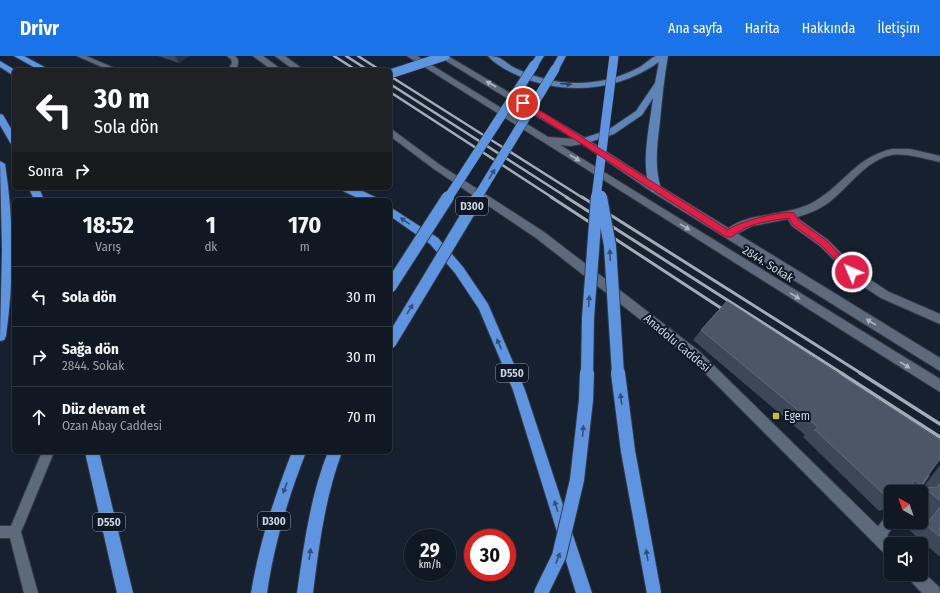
<!DOCTYPE html>
<html lang="tr">
<meta charset="utf-8">
<style>
body{margin:0;font-family:"Fira Sans Condensed",sans-serif;background:#19212b;color:#f1f3f6;height:100vh;display:flex;flex-direction:column;font-size:15px;white-space:nowrap}
*{box-sizing:border-box;margin:0}
p{font-size:13px;color:#9ca0a6}
.icon{flex:none;width:22px;height:22px;fill:none;stroke:currentColor;stroke-width:2;stroke-linecap:round;stroke-linejoin:round}
.map{position:relative;flex:1;overflow:hidden}
.details{position:absolute;left:12px;top:142px;width:380px;height:256px;display:flex;flex-direction:column;background:#101823;border-radius:6px;box-shadow:0 1px 3px #0004,0 0 0 1px #303741}
.details>*{flex:none}
.guide{position:absolute;left:12px;top:12px;width:380px;height:122px;border-radius:6px;box-shadow:0 1px 3px #0004,0 0 0 1px #303741;background:#202124;color:#fff;overflow:hidden}
.needle{width:26px;rotate:320deg}
.tools{position:absolute;left:884px;top:429px;display:grid;gap:8px}
.tools a{display:grid;place-items:center;width:44px;height:44px;border-radius:6px;background:#101823;box-shadow:0 1px 3px #0004,0 0 0 1px #303741;font-size:20px}
.speed{position:absolute;left:404px;top:473px;display:flex;gap:8px;font-size:20px;font-weight:700;text-align:center}
.speed>*{display:grid;place-content:center;width:52px;height:52px;border-radius:50%;background:#101823;box-shadow:0 1px 3px #0004,0 0 0 1px #303741;line-height:1}
.speed small{font-size:10px;font-weight:400}
.speed .limit{border:6px solid #d22;background:#fff;color:#111}
.pin{position:absolute;display:grid;place-items:center;width:34px;height:34px;color:#fff;margin:-17px;border:2px solid #fff;border-radius:50%;box-shadow:0 1px 4px #0007}
.me{position:absolute;width:44px;margin:-22px;rotate:315deg;stroke-linejoin:round;filter:drop-shadow(0 0 3px #0008)}
.turn{display:flex;align-items:center;gap:14px;height:84px;padding:0 16px;font-size:18px}
.turn .icon{width:52px;height:52px;stroke-width:2.5}
.turn b{display:block;font-size:28px;line-height:34px}
.then{display:flex;align-items:center;height:38px;padding:0 16px;background:#0003;gap:8px;font-size:15px}
.eta{display:flex;justify-content:space-evenly;align-items:center;height:68px;text-align:center}
.eta b{font-size:24px;font-weight:700;line-height:28px}
ul{padding:0;list-style:none}
li{display:flex;align-items:center;gap:12px;height:60px;padding:0 16px;border-top:1px solid #303741}
li div{flex:1}
li b{display:block;font-size:15px}
li em{font-style:normal}
header{display:flex;align-items:center;gap:24px;box-sizing:border-box;height:56px;padding:0 20px;background:#1a73e8;color:#fff}
header strong{font-size:19px}
nav{display:flex;gap:22px;margin-inline-start:auto;font-size:14px}
.map>svg:first-child{display:block}
.lines{fill:none;stroke-linecap:round;stroke-linejoin:round}
.lane-casing{stroke:#343b47;stroke-width:2}
.street-casing{stroke:#343b47;stroke-width:2}
.secondary-casing{stroke:#343b47;stroke-width:2}
.primary-casing{stroke:#343b47;stroke-width:2}
.highway-casing{stroke:#343b47;stroke-width:2}
.lane{fill:#5d6a7c;fill-rule:evenodd}
.street{fill:#5d6a7c;fill-rule:evenodd}
.secondary{fill:#5d6a7c;fill-rule:evenodd}
.primary{fill:#5e84b8;fill-rule:evenodd}
.highway{fill:#5f95e0;fill-rule:evenodd}
.rail-far2{stroke:#a4acb8;stroke-width:2.5}
.rail-far1{stroke:#a4acb8;stroke-width:3}
.rail{stroke:#a4acb8;stroke-width:3.5}
.highway-bridge-far2-casing{stroke:#343b47;stroke-width:10;stroke-linecap:butt}
.highway-bridge-far1-casing{stroke:#343b47;stroke-width:14;stroke-linecap:butt}
.highway-bridge-casing{stroke:#343b47;stroke-width:16;stroke-linecap:butt}
.highway-bridge-far2{stroke:#5f95e0;stroke-width:9}
.highway-bridge-far1{stroke:#5f95e0;stroke-width:12}
.highway-bridge{stroke:#5f95e0;stroke-width:14}
.wall{fill:#3c4757}
.shaded-wall{fill:#263141}
.building{fill:#4c5666;stroke:#606a79}
.oneway{fill:#adb6c3}
.oneway2{fill:#2d4360}
.oneway3{fill:#325079}
.route{fill:#e11d48;stroke:#92132f}
.poi-dot{fill:#c3bd3e;stroke:#0d1725;stroke-width:1.5}
.labels{text-anchor:middle;dominant-baseline:central;stroke-width:4;stroke-linejoin:round;paint-order:stroke}
.shield{fill:#0d1725;stroke:#959da9;stroke-width:1}
.shield-label{font-size:11px;font-weight:bold;fill:#cfd6e1}
.street-label{font-size:12px;fill:#cfd6e1;stroke:#0d1725}
.poi-label{font-size:12px;fill:#cfd6e1;stroke:#0d1725;text-anchor:start}
</style>
<header>
<strong>Drivr</strong>
<nav><a>Ana sayfa</a><a>Harita</a><a>Hakkında</a><a>İletişim</a></nav>
</header>
<div class="map">
<svg width="940" height="537" viewBox="0 0 940 537">
<rect width="100%" height="100%" fill="#16202f"/>
<g class="lines">
<g class="lane-casing">
<g id="lane">
<path d="M77,0H86L119,14H109Z"/>
<path d="M227,0H235C240,4 238,9 236,14H228L232,7L231,3Z"/>
<path d="M42,396H54L21,476L38,537H24L10,482H0V470H11Z"/>
<path d="M923,414L927,416L929,420L918,436H905L919,416Z"/>
<path d="M891,458V466H896L895,468L883,485L879,487L875,485L873,481C876,473 883,461 891,458Z"/>
</g>
</g>
<g class="street-casing">
<path id="street" d="M892,93H910L940,100V106C925,103 908,97 891,99C867,104 851,128 833,143C823,152 811,157 797,161L800,164L828,184L863,219L889,236L940,258V268L881,242L855,225L820,190L792,170L788,163L752,170L729,182L725,181L724,178C731,165 754,161 767,159C785,155 802,154 817,144C846,126 855,102 892,93Z"/>
</g>
<g class="secondary-casing">
<g id="secondary">
<path d="M253,0H263L282,14H272Z"/>
<path d="M275,0H285L304,14H294Z"/>
<path d="M407,0H417L548,81L574,83L438,0H448L587,83L660,130L940,302V315L652,136L582,88L571,90L560,89L940,323V336Z"/>
<path d="M390,72L440,109L544,176L699,295L896,488H891V502L886,499L691,303L536,182L434,113L390,80Z"/>
<path d="M921,514L939,531L940,537H922L909,523L906,518H921Z"/>
</g>
</g>
<g class="primary-casing">
<path id="primary" d="M488,0C503,0 503,6 515,12C534,21 555,27 577,27C598,27 619,22 638,12C644,9 650,2 656,0C659,0 665,0 668,0C664,22 662,43 660,65C657,89 654,110 661,133L660,136H652C639,112 650,69 653,42L642,59L614,78L584,88L579,85L581,83L608,74L636,55L655,27L659,6C619,35 564,40 519,20C508,15 496,9 488,0Z"/>
</g>
<g class="highway-casing">
<g id="highway">
<path d="M14,0H24L50,14H39Z"/>
<path d="M536,0H544L537,11H531L530,9Z"/>
<path d="M558,0H566L558,15H552L551,13Z"/>
<path d="M0,5L15,14H14V20L0,11Z"/>
<path d="M0,58L3,59L14,78V89L11,88L0,69Z"/>
<path d="M0,105L5,108C14,166 14,222 6,280L4,284L0,285L2,194Z"/>
<path d="M29,132H39L44,144H34Z"/>
<path d="M342,132H356L375,141L376,144H362L343,135Z"/>
<path d="M390,151L438,182L463,211L488,248L525,334L592,537H576L513,334L479,253L455,217L430,188L390,160Z"/>
<path d="M85,396H99L133,537H117Z"/>
<path d="M292,396H306C288,442 274,488 267,537H251C259,488 274,442 292,396Z"/>
<path d="M328,396H342C325,441 319,489 313,537H297C304,489 310,441 328,396Z"/>
</g>
</g>
<use href="#lane" class="lane"/>
<use href="#street" class="street"/>
<use href="#secondary" class="secondary"/>
<use href="#primary" class="primary"/>
<use href="#highway" class="highway"/>
<g class="rail-far2">
<path d="M334,0L356,14"/>
<path d="M346,0L368,14"/>
<path d="M358,0L380,14"/>
<path d="M390,20L583,142"/>
<path d="M390,28L568,142"/>
<path d="M390,36L553,142"/>
</g>
<g class="rail-far1">
<path d="M551,141L730,258"/>
<path d="M566,141L843,318"/>
<path d="M582,141L862,318"/>
</g>
<g class="rail">
<path d="M841,317L940,381"/>
<path d="M860,317L940,368"/>
</g>
<g class="highway-bridge-far2-casing">
<g id="highway-bridge-far2">
<path d="M390,18L445,0"/>
<path d="M601,139L602,142"/>
<path d="M448,142L534,9"/>
<path d="M477,142L555,13"/>
<path d="M596,142L614,0"/>
</g>
</g>
<g class="highway-bridge-far1-casing">
<g id="highway-bridge-far1">
<path d="M601,141L610,190L618,318"/>
<path d="M390,231L448,141"/>
<path d="M390,287L478,141"/>
<path d="M587,318L588,262L597,141"/>
</g>
</g>
<g class="highway-bridge-casing">
<g id="highway-bridge">
<path d="M618,317L628,395L654,537"/>
<path d="M541,537L559,500L577,424L586,344L587,317"/>
</g>
</g>
<use href="#highway-bridge-far2" class="highway-bridge-far2"/>
<use href="#highway-bridge-far1" class="highway-bridge-far1"/>
<use href="#highway-bridge" class="highway-bridge"/>
</g>
<g class="wall">
<path d="M158,0H189L179,7Z"/>
<path d="M701,274L940,384L921,429L908,433L891,436V451L879,455L803,381L805,379L693,284Z"/>
<path d="M940,409V501L908,473L914,466H921V457L925,452L921,449V436H912L922,433Z"/>
</g>
<path class="shaded-wall" d="M175,0H189L179,7Z"/>
<g class="building">
<path d="M727,245L940,384V403L921,429L915,424L906,436H891V445L815,374L818,371L701,274Z"/>
<path d="M940,427V445L925,432L937,431Z"/>
<path d="M940,451V481L926,469Z"/>
</g>
<defs><path id="oneway-solid" d="M-6-.8H1V-3.2L6.5 0L1 3.2V.8H-6Z"/></defs>
<g class="oneway">
<use href="#oneway-solid" transform="translate(491 28) rotate(-150)"/>
<use href="#oneway-solid" transform="translate(575 102) rotate(32)"/>
<use href="#oneway-solid" transform="translate(685 171) rotate(32)"/>
<use href="#oneway-solid" transform="translate(795 240) rotate(32)"/>
<use href="#oneway-solid" transform="translate(871 266) rotate(-148)"/>
<use href="#oneway-solid" transform="translate(905 309) rotate(32)"/>
</g>
<use class="oneway2" href="#oneway-solid" transform="translate(566 28) rotate(5)"/>
<g class="oneway3">
<use href="#oneway-solid" transform="translate(492 118) rotate(-59)"/>
<use href="#oneway-solid" transform="translate(405 165) rotate(-146)"/>
<use href="#oneway-solid" transform="translate(610 199) rotate(-93)"/>
<use href="#oneway-solid" transform="translate(589 245) rotate(-86)"/>
<use href="#oneway-solid" transform="translate(410 253) rotate(-59)"/>
<use href="#oneway-solid" transform="translate(499 288) rotate(-113)"/>
<use href="#oneway-solid" transform="translate(621 343) rotate(-98)"/>
<use href="#oneway-solid" transform="translate(583 375) rotate(-85)"/>
<use href="#oneway-solid" transform="translate(285 432) rotate(111)"/>
<use href="#oneway-solid" transform="translate(556 450) rotate(-108)"/>
<use href="#oneway-solid" transform="translate(310 498) rotate(-82)"/>
<use href="#oneway-solid" transform="translate(647 499) rotate(-100)"/>
<use href="#oneway-solid" transform="translate(558 502) rotate(-69)"/>
</g>
<path class="route" d="M521,45H525L728,174C737,166 783,154 794,157L799,165L827,185L856,216L855,218H849L821,189L793,169L789,162C770,165 746,167 732,181H726L521,49Z"/>
<rect class="poi-dot" x="772" y="356" width="8" height="8" rx="2"/>
<g class="labels">
<g class="shield">
<rect x="456" y="141" width="32" height="18" rx="3"/>
<rect x="496" y="308" width="32" height="18" rx="3"/>
<rect x="258" y="456" width="32" height="18" rx="3"/>
<rect x="93" y="457" width="32" height="18" rx="3"/>
</g>
<g class="shield-label">
<text x="472" y="150">D300</text>
<text x="512" y="317">D550</text>
<text x="274" y="465">D300</text>
<text x="109" y="466">D550</text>
</g>
<g class="street-label">
<text transform="translate(768 208) rotate(32)">2844. Sokak</text>
<text transform="translate(677 287) rotate(40)">Anadolu Caddesi</text>
</g>
<g class="poi-label">
<text x="784" y="360">Egem</text>
</g>
</g>
</svg>
<div class="tools">
<a><svg class="needle" viewBox="-14 -14 28 28"><path d="M0-13l5 13h-10z" fill="#e53935"/><path d="M0 13l5-13h-10z" fill="#9ca0a6"/></svg></a>
<a><svg class="icon" aria-label="sound" viewBox="0 0 24 24"><path d="M4 9h4l5-4v14l-5-4H4zM17 9q2 3 0 6"/></svg></a>
</div>
<div class="speed"><div>29<small>km/h</small></div><div class="limit">30</div></div>
<div class="pin" style="left:523px;top:47px;background:#d93025"><svg class="icon" aria-label="arrive" viewBox="0 0 24 24"><path d="M6 21V4h12l-3 4 3 4H6"/></svg></div>
<svg class="me" style="left:852px;top:216px" viewBox="-20 -20 40 40"><circle r="17" fill="#e11d48" stroke="#fff" stroke-width="3"/><path d="M0-11L8 9 0 5-8 9z" fill="#fff"/></svg>
<div class="guide">
<div class="turn"><svg class="icon" aria-label="left" viewBox="0 0 24 24"><path d="M17 20v-9H6M10 6l-5 5 5 5"/></svg><div><b>30 m</b>Sola dön</div></div>
<div class="then">Sonra<svg class="icon" aria-label="right" viewBox="0 0 24 24"><path d="M7 20v-9h11M14 6l5 5-5 5"/></svg></div>
</div>
<section class="details">
<div class="eta">
<div><b>18:52</b><p>Varış</p></div>
<div><b>1</b><p>dk</p></div>
<div><b>170</b><p>m</p></div>
</div>
<ul>
<li><svg class="icon" aria-label="left" viewBox="0 0 24 24"><path d="M17 20v-9H6M10 6l-5 5 5 5"/></svg><div><b>Sola dön</b></div><em>30 m</em></li>
<li><svg class="icon" aria-label="right" viewBox="0 0 24 24"><path d="M7 20v-9h11M14 6l5 5-5 5"/></svg><div><b>Sağa dön</b><p>2844. Sokak</p></div><em>30 m</em></li>
<li><svg class="icon" aria-label="ahead" viewBox="0 0 24 24"><path d="M12 20V5M6 11l6-6 6 6"/></svg><div><b>Düz devam et</b><p>Ozan Abay Caddesi</p></div><em>70 m</em></li>
</ul>
</section>
</div>
